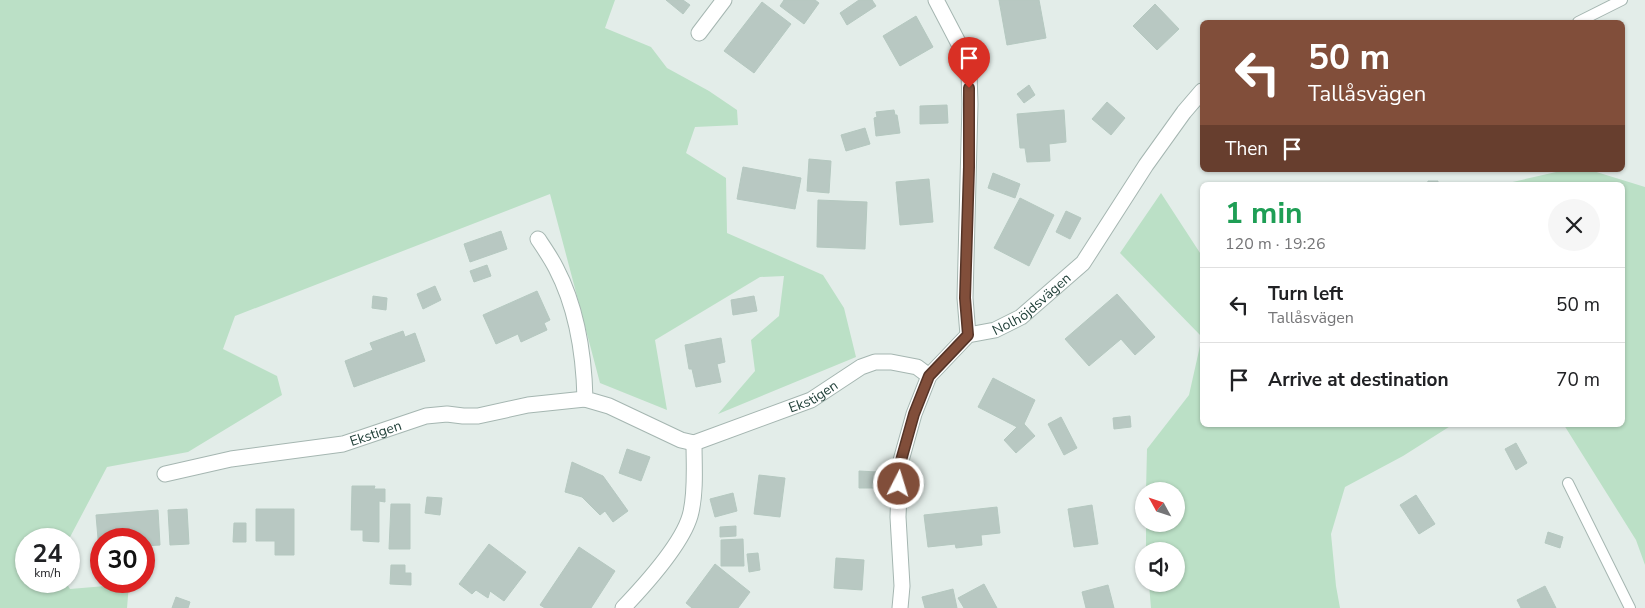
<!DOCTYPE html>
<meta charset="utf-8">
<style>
body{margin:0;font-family:"Nunito Sans",sans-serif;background:#f6f6f6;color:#202124;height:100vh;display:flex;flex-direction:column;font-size:19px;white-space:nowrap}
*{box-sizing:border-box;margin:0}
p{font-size:16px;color:#757577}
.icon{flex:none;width:28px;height:28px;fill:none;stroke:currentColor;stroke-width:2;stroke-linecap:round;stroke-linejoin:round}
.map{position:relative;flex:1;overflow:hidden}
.details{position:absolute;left:1200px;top:182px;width:425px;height:245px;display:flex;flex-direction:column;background:#fff;border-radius:8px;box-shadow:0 1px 4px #0004}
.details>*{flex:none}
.hud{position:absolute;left:1200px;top:20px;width:425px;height:152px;border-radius:8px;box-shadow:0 1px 4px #0004;background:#814e3a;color:#fff;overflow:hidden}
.needle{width:32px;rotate:310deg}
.buttons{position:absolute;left:1135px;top:482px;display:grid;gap:10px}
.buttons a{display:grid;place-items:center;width:50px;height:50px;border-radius:50%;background:#fff;box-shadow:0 1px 4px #0004;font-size:25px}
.speed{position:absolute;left:15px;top:528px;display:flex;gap:10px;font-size:25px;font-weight:700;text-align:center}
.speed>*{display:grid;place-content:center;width:65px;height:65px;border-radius:50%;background:#fff;box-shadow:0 1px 4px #0004;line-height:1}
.speed small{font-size:12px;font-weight:400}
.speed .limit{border:8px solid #d22;background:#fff;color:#111}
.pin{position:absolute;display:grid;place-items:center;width:42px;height:42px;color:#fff;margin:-51px -21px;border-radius:50% 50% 50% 0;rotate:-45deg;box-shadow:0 0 5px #0007}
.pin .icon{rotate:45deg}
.me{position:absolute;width:55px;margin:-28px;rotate:5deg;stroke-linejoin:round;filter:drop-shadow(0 0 4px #0008)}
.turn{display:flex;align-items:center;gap:18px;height:105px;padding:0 25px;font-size:22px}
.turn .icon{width:65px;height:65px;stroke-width:2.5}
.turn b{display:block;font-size:35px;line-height:42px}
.then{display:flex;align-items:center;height:48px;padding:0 25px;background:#0003;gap:10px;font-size:19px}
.round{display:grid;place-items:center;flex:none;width:52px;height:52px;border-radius:26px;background:#f6f6f6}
.summary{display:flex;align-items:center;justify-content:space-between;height:85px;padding:0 25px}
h1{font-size:30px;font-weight:700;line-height:38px;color:#1e9e55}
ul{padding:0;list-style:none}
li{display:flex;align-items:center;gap:15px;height:75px;padding:0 25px;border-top:1px solid #e0e0e0}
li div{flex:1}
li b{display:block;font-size:19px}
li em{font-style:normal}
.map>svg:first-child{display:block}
.green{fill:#bbe0c6}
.building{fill:#b8c8c2;stroke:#b5c8c0}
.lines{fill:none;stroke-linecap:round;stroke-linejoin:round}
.lane-casing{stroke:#a5b6b1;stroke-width:12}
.street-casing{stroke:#a5b6b1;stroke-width:17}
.lane{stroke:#fff;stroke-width:10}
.street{stroke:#fff;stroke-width:15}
.route-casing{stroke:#543326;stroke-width:12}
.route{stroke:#814e3a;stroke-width:9}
.labels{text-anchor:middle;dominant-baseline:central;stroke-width:4;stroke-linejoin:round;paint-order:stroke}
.street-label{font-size:14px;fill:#214039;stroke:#f4faf7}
</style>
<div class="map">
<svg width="1645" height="608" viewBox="0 0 1645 608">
<rect width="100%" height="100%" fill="#e3ede9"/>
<g class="green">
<path d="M0,0H615L605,28L651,47L667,68L709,91L737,110L738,125L695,127L686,153L726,178L727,233L823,275L844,308L856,357L718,414L755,371L751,340L779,316L784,276L760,277L655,340L667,410L600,383L550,194L235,316L223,349L277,376L282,395L188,452L107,467L69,539H26V581H65L70,589L129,584L127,608H0Z"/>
<path d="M1565,170H1590L1645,187V565L1636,540L1564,425H1622V185H1507L1508,183Z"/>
<path d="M1161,193L1202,256V425H1452L1403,456L1345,487L1331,534L1336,586L1340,608H1151L1149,584H1176V551H1146V524H1176V491H1146L1147,449L1189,395L1202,337L1120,253Z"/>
</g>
<g class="building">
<path d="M666,0H683L690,5L683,14Z"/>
<path d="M784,0H815L819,3L804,24L780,6Z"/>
<path d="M859,0H872L876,6L847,25L840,13Z"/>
<path d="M999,0H1039L1046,38L1007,45Z"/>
<path d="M762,2L791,24L754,73L724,51Z"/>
<path d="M1155,4L1179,29L1157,50L1133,26Z"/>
<path d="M916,16L933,47L900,66L883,36Z"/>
<path d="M1029,85L1035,95L1024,103L1017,94Z"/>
<path d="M1107,102L1125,118L1111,135L1092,119Z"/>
<path d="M947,105L948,123L920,124V106Z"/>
<path d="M894,110L895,115H897L900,133L876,136L874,118L877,117L876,112Z"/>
<path d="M1064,110L1066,142L1049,144L1050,161L1027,162L1025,148H1020L1017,114Z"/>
<path d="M865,128L870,144L846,151L841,135Z"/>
<path d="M809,159L831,161L829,193L807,191Z"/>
<path d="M743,167L801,178L795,209L737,199Z"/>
<path d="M993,173L1020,184L1015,198L988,188Z"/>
<path d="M929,179L933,222L900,225L896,182Z"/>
<path d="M1428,181H1438V185H1427Z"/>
<path d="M1020,198L1054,215L1029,266L994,248Z"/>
<path d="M818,200L867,202L865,249L817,247Z"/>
<path d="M1066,211L1081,218L1070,239L1056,232Z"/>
<path d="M501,231L507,249L470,262L464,244Z"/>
<path d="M487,265L491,276L474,282L470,271Z"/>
<path d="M435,286L441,300L423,309L417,294Z"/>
<path d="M537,291L550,320L544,323L547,330L521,342L518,334L496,344L483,315Z"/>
<path d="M1117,294L1155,337L1135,355L1121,339L1089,366L1065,339Z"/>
<path d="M373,296L387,298L386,310L372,308Z"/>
<path d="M754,296L757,311L733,315L731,300Z"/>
<path d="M403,331L405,337L415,333L425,361L354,387L345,361L373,350L370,343Z"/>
<path d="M721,338L725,362L717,364L721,382L696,387L692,369H689L685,345Z"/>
<path d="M993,378L1035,400L1024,424L1035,436L1016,453L1004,440L1017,427L978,407Z"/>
<path d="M1130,416L1131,427L1114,429L1113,418Z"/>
<path d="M1061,417L1077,448L1064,455L1048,424Z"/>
<path d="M1516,443L1527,463L1516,470L1505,449Z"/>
<path d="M627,449L650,457L641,481L619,473Z"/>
<path d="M572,462L603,476L628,511L613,522L605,511L600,515L582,497L565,492Z"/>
<path d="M859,471L877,472V488H859Z"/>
<path d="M759,475L785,478L780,517L754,514Z"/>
<path d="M352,486H375L374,489H385V502L379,501V542L363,541V530H351Z"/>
<path d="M733,493L737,511L715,517L710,499Z"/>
<path d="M1416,495L1435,524L1419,534L1400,505Z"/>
<path d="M427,497L442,498L440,515L425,513Z"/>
<path d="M391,504H410V549H389Z"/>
<path d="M1092,505L1098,544L1074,547L1068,509Z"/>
<path d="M997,507L1000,533L981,535L982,545L956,548L955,544L928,547L924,515Z"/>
<path d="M187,509L189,544L170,545L168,510Z"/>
<path d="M256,509H294V555H275V541H256Z"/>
<path d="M158,510L160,545L144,546V539H101V549L99,550L96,515Z"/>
<path d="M234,523H246V542H233Z"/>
<path d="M736,526V536L720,537V527Z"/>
<path d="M1548,532L1563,537L1560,548L1545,543Z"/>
<path d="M743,539L744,566H721V540Z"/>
<path d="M489,544L526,572L504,601L490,591L488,598L476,590L472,594L459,584Z"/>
<path d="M579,547L615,571L591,608H545L540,605Z"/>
<path d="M758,553L760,570L749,572L747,554Z"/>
<path d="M836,558L864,560L862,590L834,588Z"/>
<path d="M715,564L750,592L738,608H692L686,603Z"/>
<path d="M391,565H405V573H411V585L390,584Z"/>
<path d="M984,584L997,608H964L958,598Z"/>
<path d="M1108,585L1114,608H1086L1082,592Z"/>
<path d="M1545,586L1556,608H1521L1517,600Z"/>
<path d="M953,589L957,608H925L922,597Z"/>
<path d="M176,597L190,602L188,608H172Z"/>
</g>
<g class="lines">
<g class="lane-casing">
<g id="lane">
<path d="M1578,22L1622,0"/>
<path d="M1568,483L1630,608"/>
</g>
</g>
<g class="street-casing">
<g id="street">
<path d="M936,0L959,44L969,73L970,104L965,298L968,335"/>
<path d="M699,33L724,0"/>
<path d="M538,239C544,248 551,258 556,268C577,308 584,354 585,399L609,406L681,440L694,443"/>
<path id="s1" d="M165,474L231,459L343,444L426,416L447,414L463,416H478L528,405L585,399"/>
<path id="s2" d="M623,608C644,586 685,541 691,512C696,490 694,465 694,443L811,400L861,367L875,362H891L917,367L929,376"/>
<path id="s3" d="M900,608L902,586L898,517L900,464L914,414L929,376L968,335L995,330L1021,317L1083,263L1146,165L1184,112L1202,91"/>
</g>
</g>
<use href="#lane" class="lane"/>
<use href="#street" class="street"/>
</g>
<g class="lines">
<g class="route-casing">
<path id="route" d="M899,484L900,464L914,414L929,376L968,335L965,298L969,167V88"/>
</g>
<use href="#route" class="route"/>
</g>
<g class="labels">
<g class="street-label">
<text stroke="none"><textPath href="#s3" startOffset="366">Nolhöjdsvägen</textPath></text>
<text stroke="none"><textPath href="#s2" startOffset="316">Ekstigen</textPath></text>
<text stroke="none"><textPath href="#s1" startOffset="215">Ekstigen</textPath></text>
</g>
</g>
</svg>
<div class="buttons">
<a><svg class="needle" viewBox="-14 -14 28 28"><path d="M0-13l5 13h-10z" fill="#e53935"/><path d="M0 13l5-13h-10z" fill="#757577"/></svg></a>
<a><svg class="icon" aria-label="sound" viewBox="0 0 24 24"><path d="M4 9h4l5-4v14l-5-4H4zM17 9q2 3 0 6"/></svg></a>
</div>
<div class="speed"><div>24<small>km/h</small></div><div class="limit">30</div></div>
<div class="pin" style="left:969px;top:88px;background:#d93025"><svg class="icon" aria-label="arrive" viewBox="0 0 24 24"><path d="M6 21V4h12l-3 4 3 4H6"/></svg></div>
<svg class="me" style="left:899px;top:484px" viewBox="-20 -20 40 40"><circle r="17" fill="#814e3a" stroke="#fff" stroke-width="3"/><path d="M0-11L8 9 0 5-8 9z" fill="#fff"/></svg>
<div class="hud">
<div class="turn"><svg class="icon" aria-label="left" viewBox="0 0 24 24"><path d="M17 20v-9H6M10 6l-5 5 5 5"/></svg><div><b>50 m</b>Tallåsvägen</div></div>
<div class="then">Then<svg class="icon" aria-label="arrive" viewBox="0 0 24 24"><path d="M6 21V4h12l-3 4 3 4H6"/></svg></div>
</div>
<section class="details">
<div class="summary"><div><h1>1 min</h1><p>120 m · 19:26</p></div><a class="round"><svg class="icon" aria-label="close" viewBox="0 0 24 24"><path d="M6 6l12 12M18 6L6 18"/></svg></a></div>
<ul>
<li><svg class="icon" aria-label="left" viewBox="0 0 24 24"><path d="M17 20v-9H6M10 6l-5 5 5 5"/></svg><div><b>Turn left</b><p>Tallåsvägen</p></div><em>50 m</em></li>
<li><svg class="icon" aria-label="arrive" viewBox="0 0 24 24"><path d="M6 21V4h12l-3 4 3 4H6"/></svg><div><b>Arrive at destination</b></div><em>70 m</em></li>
</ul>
</section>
</div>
